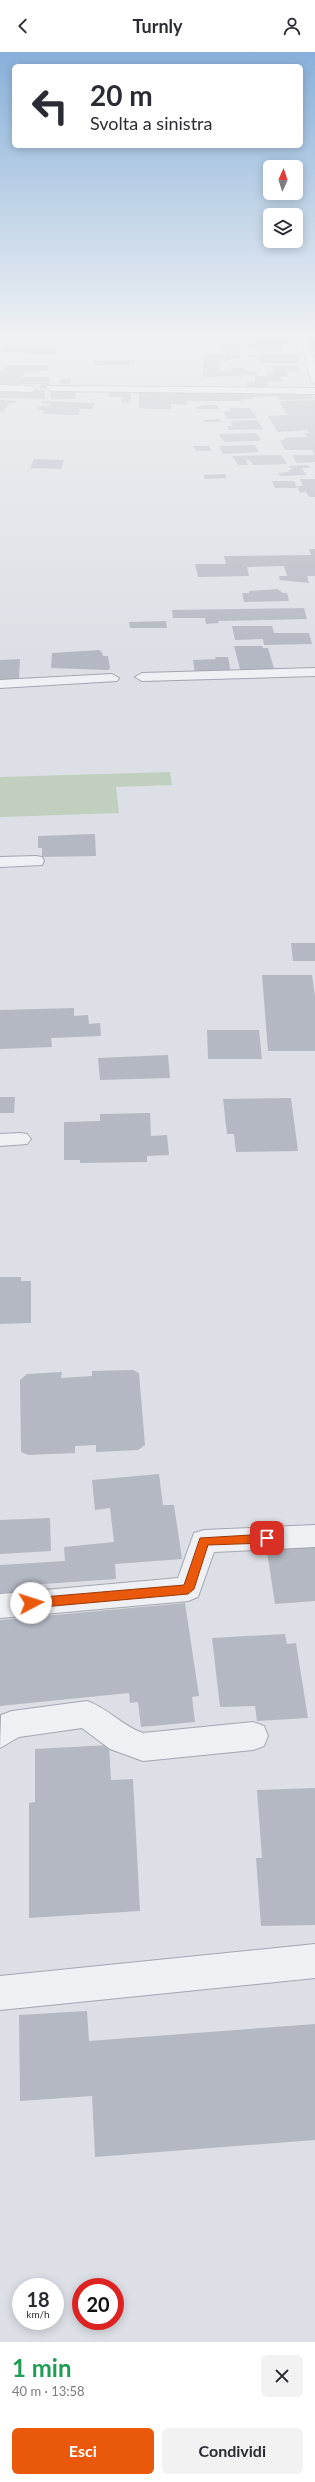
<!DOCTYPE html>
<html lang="it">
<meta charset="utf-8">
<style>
body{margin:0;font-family:Lato,sans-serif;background:#f2f2f3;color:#2b2b33;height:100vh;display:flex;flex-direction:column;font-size:15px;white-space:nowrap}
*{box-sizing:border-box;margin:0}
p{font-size:13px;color:#7c7c81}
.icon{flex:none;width:22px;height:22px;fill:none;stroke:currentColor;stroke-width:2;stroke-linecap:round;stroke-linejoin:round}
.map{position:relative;height:2290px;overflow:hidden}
.drawer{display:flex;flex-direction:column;background:#fff;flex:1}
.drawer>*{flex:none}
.top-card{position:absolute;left:12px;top:12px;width:291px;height:84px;border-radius:6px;box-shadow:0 2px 10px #0003;background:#fff;color:#2b2b33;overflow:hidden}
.needle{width:26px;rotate:3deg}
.buttons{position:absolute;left:263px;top:108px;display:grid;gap:8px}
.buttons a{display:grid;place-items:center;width:40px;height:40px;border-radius:6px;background:#fff;box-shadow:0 2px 10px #0003;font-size:20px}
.speed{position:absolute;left:12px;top:2226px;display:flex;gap:8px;font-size:20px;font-weight:700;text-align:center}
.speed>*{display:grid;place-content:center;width:52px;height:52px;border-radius:50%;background:#fff;box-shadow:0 2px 10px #0003;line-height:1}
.speed small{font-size:10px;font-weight:400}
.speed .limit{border:6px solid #d22;background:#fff;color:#111}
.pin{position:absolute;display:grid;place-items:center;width:34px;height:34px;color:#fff;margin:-17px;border-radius:8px;box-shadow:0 2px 6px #0006}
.me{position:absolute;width:44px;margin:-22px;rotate:85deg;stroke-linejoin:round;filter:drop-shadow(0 0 3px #0008)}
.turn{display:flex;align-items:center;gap:14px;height:84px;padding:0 12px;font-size:18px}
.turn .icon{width:52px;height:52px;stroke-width:2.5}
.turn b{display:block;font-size:28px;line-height:34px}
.round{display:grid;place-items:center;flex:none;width:42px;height:42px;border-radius:6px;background:#f2f2f3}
.headline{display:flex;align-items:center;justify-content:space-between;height:68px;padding:0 12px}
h1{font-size:24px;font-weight:700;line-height:30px;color:#1e9e55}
.primary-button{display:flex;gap:8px;margin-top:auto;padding:8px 12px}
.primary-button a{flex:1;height:46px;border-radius:6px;background:#ea580c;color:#fff;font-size:16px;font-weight:700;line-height:46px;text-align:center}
.primary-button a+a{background:#f2f2f3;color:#2b2b33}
header{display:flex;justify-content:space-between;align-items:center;height:52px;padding:0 12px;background:#fff;font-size:18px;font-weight:700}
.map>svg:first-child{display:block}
.green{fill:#c1cfbe}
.building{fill:#b4b8c2}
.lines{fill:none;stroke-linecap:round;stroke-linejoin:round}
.minor-casing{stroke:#a2a6af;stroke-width:2}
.minor{fill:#eef0f4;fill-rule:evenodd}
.route{fill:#ea580c;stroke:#983908}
</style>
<header><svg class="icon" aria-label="back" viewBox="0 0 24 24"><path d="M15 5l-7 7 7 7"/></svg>Turnly<svg class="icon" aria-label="person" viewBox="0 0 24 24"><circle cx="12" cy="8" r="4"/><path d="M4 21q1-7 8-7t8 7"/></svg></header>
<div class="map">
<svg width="315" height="2290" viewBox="0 0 315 2290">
<rect width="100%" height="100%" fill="#dcdfe5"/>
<path class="green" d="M170,720L172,733L116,735L119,761L0,765V725Z"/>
<g class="building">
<path d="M43,282H127L126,287L101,286L102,283H89V286L60,285L55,289H35L36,285H42Z"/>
<rect x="195" y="282" width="25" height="4"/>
<path d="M269,282H293L295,291H282L283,300H256V295H247V291H255V286H269Z"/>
<path d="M310,282H315V298H313Z"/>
<path d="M7,284H20L18,289H4Z"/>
<rect x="152" y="288" width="26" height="4"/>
<path d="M220,292H239L240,303V307H229V310H220V319H233L232,316H245L246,319L258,320V323L203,325V303H226V300H220V298H226V296H220Z"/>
<path d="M4,295L40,296L57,297L55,303H25L26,300H2Z"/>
<path d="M243,303H295L298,305L299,311H261L260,307Z"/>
<path d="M135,308V313H94V309Z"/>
<path d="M10,313H48V319L20,320H25L22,325H50L49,337L39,336L41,332H18L17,335H0V319Z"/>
<path d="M272,314H298L299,319H287L288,325H280L281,330H267L268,336H247V330H255V324H267L266,320H273Z"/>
<path d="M59,327H71L70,332H59Z"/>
<path d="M110,337L132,338L130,351H121L122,345H109Z"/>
<path d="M0,338H45V347L0,346Z"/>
<path d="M51,339H75L76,347H51Z"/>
<path d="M139,339L310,342L315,347L280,348L276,344L254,345V347H243L242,349H187L186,353L171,352V357H150L139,356Z"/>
<path d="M0,348L17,349L16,351H9L4,360H0Z"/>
<path d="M315,348V410L296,411L293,403H314L312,398H285L280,388H285L284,386L307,385L304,381H309L307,378L278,380L268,364L287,363L279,349Z"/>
<path d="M42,349L95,351L92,357H81L78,363L42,362L44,358H37L40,354H49L51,352L41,351Z"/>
<path d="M207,353H217L219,357H197L196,355Z"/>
<path d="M229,356H250L257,366L228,367L223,360L230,359Z"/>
<path d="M219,367L221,370H204L203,368Z"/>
<path d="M257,368L263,377L229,378L227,374H233L230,369Z"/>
<path d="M256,381L261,388L258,389L226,390L223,389L219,382Z"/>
<path d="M255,393L259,400L223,402L219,394Z"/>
<path d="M193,394H209L212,399H196Z"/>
<path d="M281,403L287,412L253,413L250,408H246L248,413H238L232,404Z"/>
<path d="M34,407L64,408L61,417L30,416Z"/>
<path d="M308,413L310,416H302L306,423L280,424L278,421L289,420L288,418H292L289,414Z"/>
<path d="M225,422L227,426L205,427L203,423Z"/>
<path d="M300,427H315V445H309L306,440L300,441L297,434H303Z"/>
<path d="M272,429H294L297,436H275Z"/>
<path d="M309,497H315V524H307L309,531L280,528L279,524H287L284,514L247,515L249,524L198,525L195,512H226L224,504L311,503Z"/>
<path d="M278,537L283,541H287L289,549L244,550L242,541H249V539Z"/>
<path d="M304,556L307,567L218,569L219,571L206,572L205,566H173L172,558Z"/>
<path d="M166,569L167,576H130L129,570Z"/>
<path d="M232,574H272L274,581H309L312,592L264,593L263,587L235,588Z"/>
<path d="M234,594H262L263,596H268L275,620L241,621Z"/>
<path d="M99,598L102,600L103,604H108L110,617L107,618L51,616L52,601Z"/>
<path d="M215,605H228L231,621L195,622L193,608L216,607Z"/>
<path d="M20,607L19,627L0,628V608Z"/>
<path d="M95,782L96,804L42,805V796H38V784Z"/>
<path d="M291,891H315V909H293Z"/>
<path d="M262,923H312L315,944V999H268Z"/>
<path d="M74,956V964L88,963L89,972L100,971L101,984L51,986L52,995L0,997V958Z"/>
<path d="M207,978H259L262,1007H208Z"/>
<path d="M168,1003L170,1026L100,1028L98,1006Z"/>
<path d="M0,1045H15L14,1061H0Z"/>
<path d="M291,1046L298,1099L236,1100L234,1082H227L223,1047Z"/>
<path d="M150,1061L151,1084L167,1083L169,1103L147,1104V1110L80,1111V1108H64V1070L100,1069V1062Z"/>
<path d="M0,1225H21V1229H31V1271L0,1272Z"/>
<path d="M133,1318L139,1321L145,1393L138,1398L96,1400V1393L75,1394V1401L29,1403L21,1400L20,1328L27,1322L62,1320L61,1326L92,1324V1319Z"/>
<path d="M159,1422L163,1453H174L182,1507L115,1512L116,1527L29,1533V1539L0,1541V1513L65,1509L64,1495L114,1490L110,1456L95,1458L92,1428Z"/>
<path d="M50,1466L51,1499L0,1502V1468Z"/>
<path d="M315,1490V1549L275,1552L266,1493Z"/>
<path d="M185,1551L199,1644L192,1645L195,1670L141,1675L138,1650L130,1651L129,1641L0,1654V1568Z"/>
<path d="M285,1582L287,1592L296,1591L308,1666L257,1669L255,1654L220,1655L212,1586Z"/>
<path d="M109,1693L111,1728L133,1727L140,1859L29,1866V1751L35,1750V1697Z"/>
<path d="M315,1736V1873L261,1874L256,1806H262L257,1738Z"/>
<path d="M87,1959L89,1989L315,1972V2088L95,2105L92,2044L20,2049L19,1963Z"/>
</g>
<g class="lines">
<g class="minor-casing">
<g id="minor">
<path d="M300,282H308L315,310V332L311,329Z"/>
<path d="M0,333L31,334L36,337L31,340L0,339Z"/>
<path d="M48,334L315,336V342L51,339L46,336Z"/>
<path d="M315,616V624L142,629L135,625L142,621Z"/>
<path d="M112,622L119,626L117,629L0,636V628Z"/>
<path d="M36,804L42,805L44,809L42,813L0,815V805Z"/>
<path d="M20,1081L27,1082L31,1087L27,1092L0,1094V1082Z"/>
<path d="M315,1473V1495L214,1500L198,1545L188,1549L0,1566V1542L178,1526L194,1481L204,1478Z"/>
<path d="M87,1649C108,1656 122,1674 143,1681L253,1670L264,1674L268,1684L264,1694L253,1698L143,1709L110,1697L82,1676L19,1685L0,1696L1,1663L12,1659Z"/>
<path d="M315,1892V1926L0,1958V1924Z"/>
</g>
</g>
<use href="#minor" class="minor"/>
</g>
<linearGradient id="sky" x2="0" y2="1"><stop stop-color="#88b0da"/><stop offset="0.47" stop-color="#eff1f3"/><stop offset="1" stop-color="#eff1f3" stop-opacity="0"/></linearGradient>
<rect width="315" height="602" fill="url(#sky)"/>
<path class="route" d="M267,1482L273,1486L267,1491L208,1493L194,1537L188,1542L31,1556L26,1551L31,1546L184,1533L200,1486Z"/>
</svg>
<div class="buttons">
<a><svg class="needle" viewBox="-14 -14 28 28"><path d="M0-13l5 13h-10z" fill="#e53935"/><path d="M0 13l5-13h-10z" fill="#7c7c81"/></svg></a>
<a><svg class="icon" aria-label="layers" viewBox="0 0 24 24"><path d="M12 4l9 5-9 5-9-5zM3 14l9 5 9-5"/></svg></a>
</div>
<div class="speed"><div>18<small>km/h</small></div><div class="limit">20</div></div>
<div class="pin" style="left:267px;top:1486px;background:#d93025"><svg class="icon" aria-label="arrive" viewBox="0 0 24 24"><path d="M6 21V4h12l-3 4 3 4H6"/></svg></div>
<svg class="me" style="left:31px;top:1551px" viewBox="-20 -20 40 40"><circle r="19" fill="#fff"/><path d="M0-13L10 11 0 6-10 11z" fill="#ea580c"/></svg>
<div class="top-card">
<div class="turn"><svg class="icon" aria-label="left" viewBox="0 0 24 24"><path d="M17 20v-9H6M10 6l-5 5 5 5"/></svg><div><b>20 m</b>Svolta a sinistra</div></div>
</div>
</div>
<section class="drawer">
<div class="headline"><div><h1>1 min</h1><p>40 m · 13:58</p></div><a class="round"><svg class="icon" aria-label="close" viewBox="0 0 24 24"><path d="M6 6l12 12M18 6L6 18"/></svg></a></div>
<div class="primary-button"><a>Esci</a><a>Condividi</a></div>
</section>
